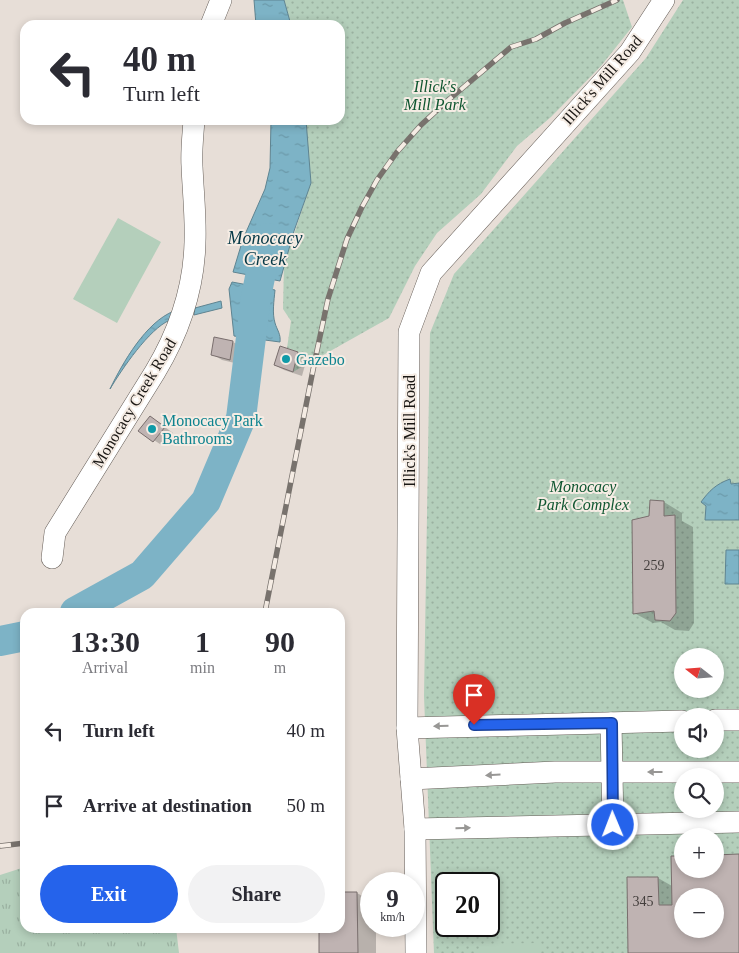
<!DOCTYPE html>
<meta charset="utf-8">
<style>
body{margin:0;font-family:"Times New Roman",serif;background:#f2f2f3;color:#2b2b33;height:100vh;display:flex;flex-direction:column;font-size:19px;white-space:nowrap}
*{box-sizing:border-box;margin:0}
p{font-size:16px;color:#7c7c81}
.icon{flex:none;width:28px;height:28px;fill:none;stroke:currentColor;stroke-width:2;stroke-linecap:round;stroke-linejoin:round}
.map{position:relative;flex:1;overflow:hidden}
.panel{position:absolute;left:20px;top:608px;width:325px;height:325px;display:flex;flex-direction:column;background:#fff;border-radius:15px;box-shadow:0 2px 8px #0003}
.panel>*{flex:none}
.top-card{position:absolute;left:20px;top:20px;width:325px;height:105px;border-radius:15px;box-shadow:0 2px 8px #0003;background:#fff;color:#2b2b33;overflow:hidden}
.needle{width:32px;rotate:287deg}
.buttons{position:absolute;left:674px;top:648px;display:grid;gap:10px}
.buttons a{display:grid;place-items:center;width:50px;height:50px;border-radius:50%;background:#fff;box-shadow:0 2px 8px #0003;font-size:25px}
.speed{position:absolute;left:360px;top:872px;display:flex;gap:10px;font-size:25px;font-weight:700;text-align:center}
.speed>*{display:grid;place-content:center;width:65px;height:65px;border-radius:50%;background:#fff;box-shadow:0 2px 8px #0003;line-height:1}
.speed small{font-size:12px;font-weight:400}
.speed .limit{border:2px solid #111;border-radius:8px;background:#fff;color:#111}
.pin{position:absolute;display:grid;place-items:center;width:42px;height:42px;color:#fff;margin:-51px -21px;border-radius:50% 50% 50% 0;rotate:-45deg;box-shadow:0 0 5px #0007}
.pin .icon{rotate:45deg}
.me{position:absolute;width:55px;margin:-28px;rotate:359deg;stroke-linejoin:round;filter:drop-shadow(0 0 4px #0008)}
.turn{display:flex;align-items:center;gap:18px;height:105px;padding:0 20px;font-size:22px}
.turn .icon{width:65px;height:65px;stroke-width:2.5}
.turn b{display:block;font-size:35px;line-height:42px}
.eta{display:flex;justify-content:space-evenly;align-items:center;height:85px;text-align:center}
.eta b{font-size:30px;font-weight:600;line-height:35px}
.action{display:flex;gap:10px;margin-top:auto;padding:10px 20px}
.action a{flex:1;height:58px;border-radius:30px;background:#2563eb;color:#fff;font-size:20px;font-weight:600;line-height:58px;text-align:center}
.action a+a{background:#f2f2f3;color:#2b2b33}
ul{padding:0;list-style:none}
li{display:flex;align-items:center;gap:15px;height:75px;padding:0 20px}
li div{flex:1}
li b{display:block;font-size:19px}
li em{font-style:normal}
.map>svg:first-child{display:block}
.grass{fill:url(#grass-tufts)}
.park{fill:url(#park-dots);fill-rule:evenodd}
.pitch{fill:#b4cfbb}
.water{fill:url(#water-ripples);stroke:#5f8491}
.shadow{fill:#0003;fill-rule:evenodd}
.lines{fill:none;stroke-linecap:round;stroke-linejoin:round}
.river{stroke:#7db3c6;stroke-width:30}
.building{fill:#bfb3b2;stroke:#796e6d;fill-rule:evenodd}
.minor-casing{stroke:#645c56;stroke-width:22}
.minor{stroke:#fff;stroke-width:21}
.rail-casing{stroke:#78726d;stroke-width:5.5}
.rail{stroke:#f5ece4;stroke-width:4;stroke-dasharray:11;stroke-linecap:butt}
.oneway{fill:#989795}
.route-casing{stroke:#184099;stroke-width:12}
.route{stroke:#2563eb;stroke-width:9}
.culture-dot{fill:#0f9aa8;stroke:#f5ece4;stroke-width:2}
.labels{text-anchor:middle;dominant-baseline:central;stroke-width:4;stroke-linejoin:round;paint-order:stroke}
.number-label{font-size:14px;fill:#433e3c}
.street-label{font-size:16px;fill:#1a1714;stroke:#f5ece4}
.park-label{font-size:16px;font-style:italic;fill:#0f5630;stroke:#f5ece4}
.culture-label{font-size:16px;fill:#0d838f;stroke:#f5ece4;text-anchor:start}
.water-label{font-size:18px;font-style:italic;fill:#063947;stroke:#f5ece4}
</style>
<div class="map">
<svg width="739" height="953" viewBox="0 0 739 953">
<defs>
<pattern id="grass-tufts" width="24" height="20" patternUnits="userSpaceOnUse" patternTransform="scale(1.25)"><rect width="24" height="20" fill="#b4cfbb"/><path d="M3 7l-1-3M5 7V3M7 7l1-3M15 17l-1-3M17 17v-4M19 17l1-3" fill="none" stroke="#9ab1a0"/></pattern>
<pattern id="park-dots" width="8" height="8" patternUnits="userSpaceOnUse" patternTransform="scale(1.25)"><rect width="8" height="8" fill="#b4cfbb"/><path d="M2 2h.1M6 6h.1" fill="none" stroke="#9ab1a0" stroke-width="1.8" stroke-linecap="round"/></pattern>
<pattern id="water-ripples" width="26" height="14" patternUnits="userSpaceOnUse" patternTransform="scale(1.25)"><rect width="26" height="14" fill="#7db3c6"/><path d="M2 4q2-2 4 0t4 0M15 11q2-2 4 0t4 0" fill="none" stroke="#6b99a9"/></pattern>
</defs>
<rect width="100%" height="100%" fill="#e7ded7"/>
<path class="grass" d="M25,867V928H176L179,953H0V875Z"/>
<g class="park">
<path d="M284,0H623L632,27L601,66L551,117L517,146L481,194L437,233L415,266L389,318L293,372L298,352L287,348L291,321L283,309L284,265L310,185L306,120H340V25H291Z"/>
<path d="M683,0H739V953H434L424,696L430,333L454,274L646,58ZM682,656H715V689H682ZM682,716H715V749H682ZM682,776H715V809H682ZM682,836H715V869H682ZM446,884H489V926H446ZM682,896H715V929H682Z"/>
</g>
<g class="pitch">
<path d="M118,218L161,242L117,323L73,299Z"/>
<path d="M539,943V953H480L479,944Z"/>
</g>
<g class="water">
<path d="M254,0H284L291,25H256Z"/>
<path d="M271,120H306L311,183L294,231L280,281L233,272L243,239L265,189L270,168Z"/>
<path d="M232,282L275,290C274,301 272,313 275,323C277,330 281,334 280,342L234,336L229,289Z"/>
<path d="M221,301L222,308L194,315L195,308Z"/>
<path d="M174,311L170,320C149,329 122,369 110,389C123,362 146,322 174,311Z"/>
<path d="M730,479L731,484L739,483V520H705L706,506L701,502C709,491 716,484 730,479Z"/>
<path d="M726,550H739V584H725Z"/>
</g>
<g class="shadow">
<path d="M221,120H234V122Z"/>
<path d="M233,342L242,347L239,364L222,360L212,354Z"/>
<path d="M281,347L298,353L307,358L302,376L284,370L275,365Z"/>
<path d="M151,417L173,433L163,446L140,431Z"/>
<path d="M664,502L682,513V521L693,527L694,623L689,631L675,630L661,622L653,623L634,613L650,517Z"/>
<path d="M715,856H739V953H629L658,878L672,886V857H682V869H715ZM682,896H715V929H682Z"/>
<path d="M340,893H357L371,901V926H376V953H320V928H340Z"/>
</g>
<g class="lines">
<g class="river">
<path d="M75,612L142,575L206,501L241,418L256,297L268,238"/>
<path d="M0,641L25,636"/>
</g>
</g>
<g class="building">
<path d="M214,337L233,341L230,360L211,355Z"/>
<path d="M280,346L298,352L293,372L274,365Z"/>
<path d="M150,416L165,427L153,442L138,431Z"/>
<path d="M650,500L664,501V516L675,515L676,613L670,621L655,620L654,611L633,614L632,520L649,516Z"/>
<path d="M739,854V953H628L627,877H658L659,905H672L671,856H682V869H715V855ZM682,896H715V929H682Z"/>
<path d="M340,892H357L358,953H319V928H340Z"/>
</g>
<g class="lines">
<g class="minor-casing">
<g id="minor">
<path d="M211,25L221,0"/>
<path d="M52,558L55,533L155,372C179,332 194,289 195,242C196,217 193,191 192,166C191,151 193,135 194,120"/>
<path d="M715,720H739"/>
<path d="M611,723L613,825"/>
<path d="M407,728L682,721"/>
<path d="M411,779L555,772H739"/>
<path d="M415,829L739,822"/>
<path d="M416,953L415,829L407,728L409,332L431,273L630,52L664,0"/>
</g>
</g>
<use href="#minor" class="minor"/>
<g class="rail-casing">
<g id="rail">
<path d="M265,612L315,360L328,299L347,239L362,207L377,180L397,152L421,125L446,102L511,47L536,39L565,23L617,0"/>
<path d="M0,846L25,843"/>
</g>
</g>
<use href="#rail" class="rail"/>
</g>
<defs><path id="oneway-solid" d="M-6-.8H1V-3.2L6.5 0L1 3.2V.8H-6Z" transform="scale(1.25)"/></defs>
<g class="oneway">
<use href="#oneway-solid" transform="translate(441 726) rotate(178)"/>
<use href="#oneway-solid" transform="translate(655 772) rotate(180)"/>
<use href="#oneway-solid" transform="translate(493 775) rotate(177)"/>
<use href="#oneway-solid" transform="translate(463 828) rotate(-1)"/>
</g>
<g class="lines">
<g class="route-casing">
<path id="route" d="M474,725L612,723L613,825"/>
</g>
<use href="#route" class="route"/>
</g>
<g class="culture-dot">
<circle cx="286" cy="359" r="5"/>
<circle cx="152" cy="429" r="5"/>
</g>
<g class="labels">
<g class="number-label">
<text x="654" y="565">259</text>
<text x="643" y="901">345</text>
</g>
<g class="street-label">
<text transform="translate(602 80) rotate(-49)">Illick's Mill Road</text>
<text transform="translate(134 403) rotate(-59)">Monocacy Creek Road</text>
<text transform="translate(409 431) rotate(-90)">Illick's Mill Road</text>
</g>
<g class="park-label">
<text x="435" y="86">Illick's<tspan x="435" dy="18">Mill Park</tspan></text>
<text x="583" y="486">Monocacy<tspan x="583" dy="18">Park Complex</tspan></text>
</g>
<g class="culture-label">
<text x="296" y="359">Gazebo</text>
<text x="162" y="420">Monocacy Park<tspan x="162" dy="18">Bathrooms</tspan></text>
</g>
<g class="water-label">
<text x="265" y="238">Monocacy<tspan x="265" dy="21">Creek</tspan></text>
</g>
</g>
</svg>
<div class="buttons">
<a><svg class="needle" viewBox="-14 -14 28 28"><path d="M0-13l5 13h-10z" fill="#e53935"/><path d="M0 13l5-13h-10z" fill="#7c7c81"/></svg></a>
<a><svg class="icon" aria-label="sound" viewBox="0 0 24 24"><path d="M4 9h4l5-4v14l-5-4H4zM17 9q2 3 0 6"/></svg></a>
<a><svg class="icon" aria-label="search" viewBox="0 0 24 24"><circle cx="10" cy="10" r="6"/><path d="M15 15l6 6"/></svg></a>
<a>+</a>
<a>−</a>
</div>
<div class="speed"><div>9<small>km/h</small></div><div class="limit">20</div></div>
<div class="pin" style="left:474px;top:725px;background:#d93025"><svg class="icon" aria-label="arrive" viewBox="0 0 24 24"><path d="M6 21V4h12l-3 4 3 4H6"/></svg></div>
<svg class="me" style="left:613px;top:825px" viewBox="-20 -20 40 40"><circle r="17" fill="#2563eb" stroke="#fff" stroke-width="3"/><path d="M0-11L8 9 0 5-8 9z" fill="#fff"/></svg>
<div class="top-card">
<div class="turn"><svg class="icon" aria-label="left" viewBox="0 0 24 24"><path d="M17 20v-9H6M10 6l-5 5 5 5"/></svg><div><b>40 m</b>Turn left</div></div>
</div>
<section class="panel">
<div class="eta">
<div><b>13:30</b><p>Arrival</p></div>
<div><b>1</b><p>min</p></div>
<div><b>90</b><p>m</p></div>
</div>
<ul>
<li><svg class="icon" aria-label="left" viewBox="0 0 24 24"><path d="M17 20v-9H6M10 6l-5 5 5 5"/></svg><div><b>Turn left</b></div><em>40 m</em></li>
<li><svg class="icon" aria-label="arrive" viewBox="0 0 24 24"><path d="M6 21V4h12l-3 4 3 4H6"/></svg><div><b>Arrive at destination</b></div><em>50 m</em></li>
</ul>
<div class="action"><a>Exit</a><a>Share</a></div>
</section>
</div>
